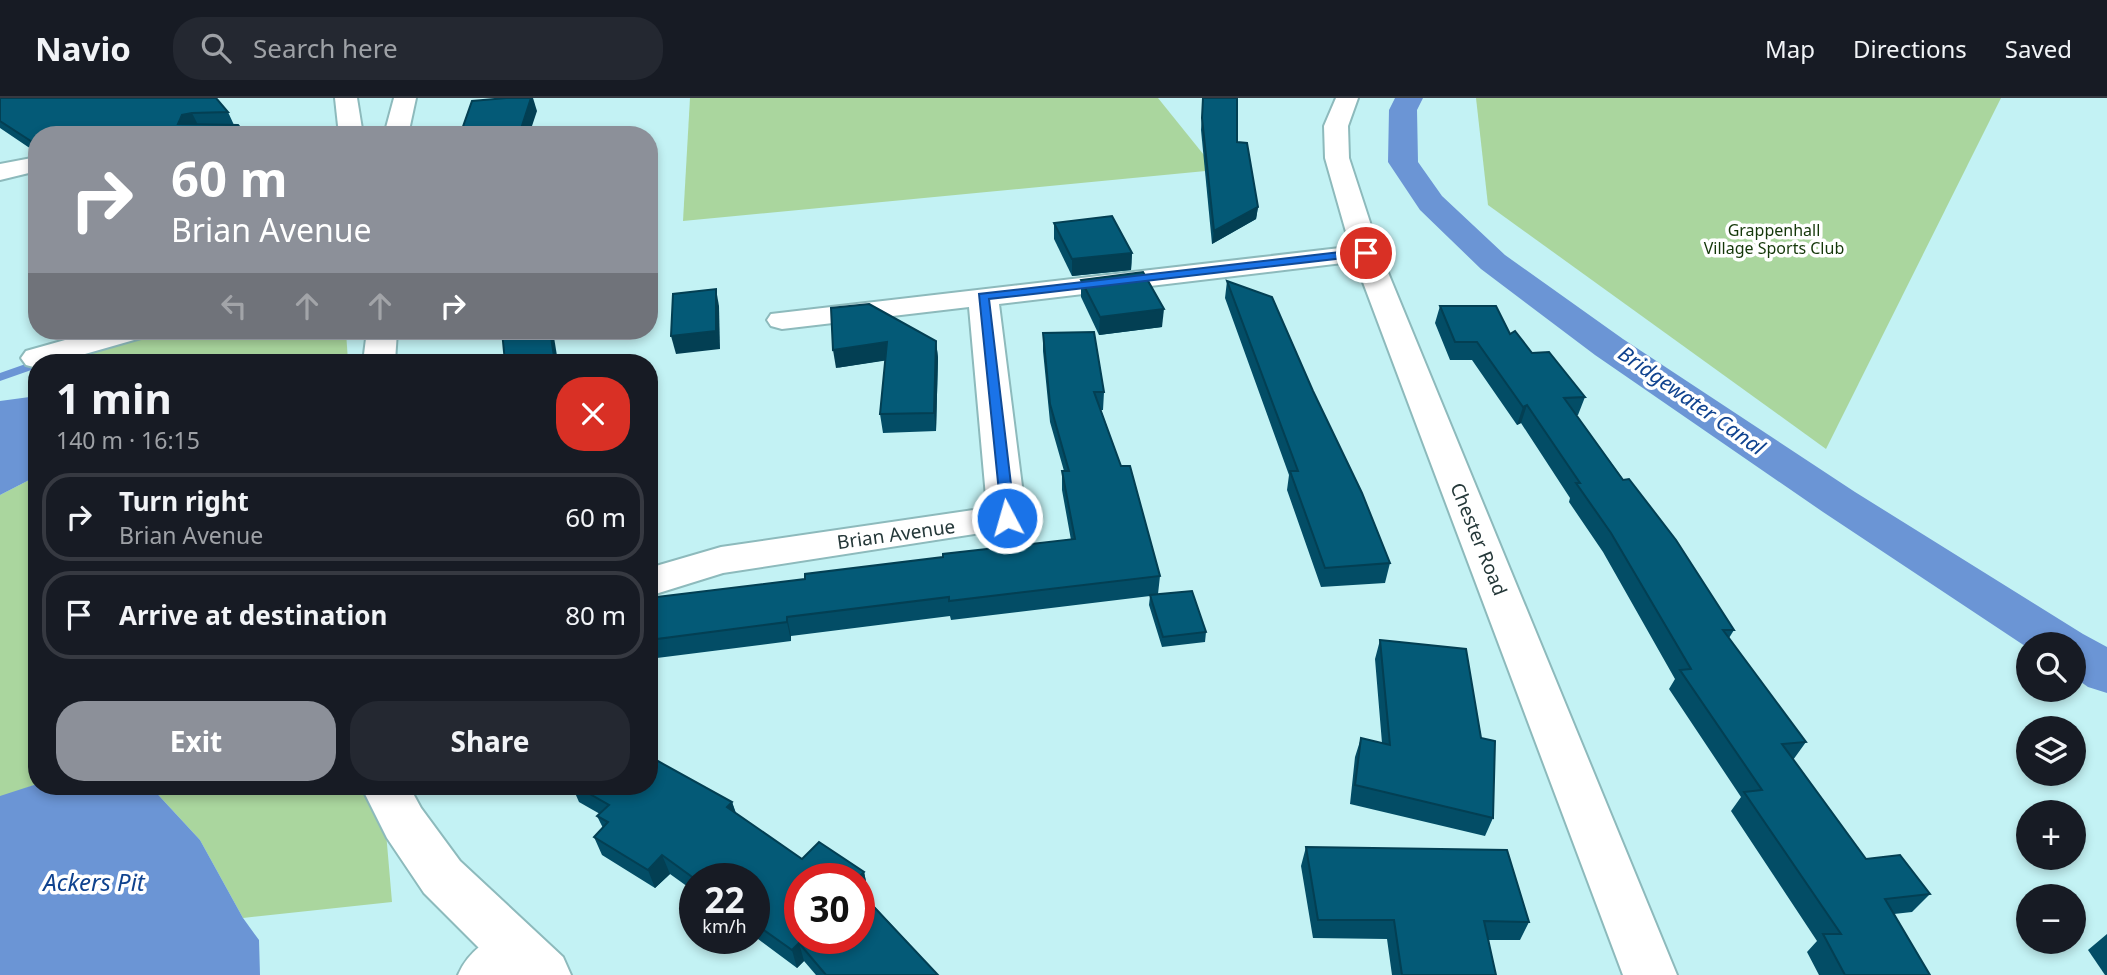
<!DOCTYPE html>
<meta charset="utf-8">
<style>
body{margin:0;font-family:"Noto Sans",sans-serif;background:#242831;color:#f1f3f6;height:100vh;display:flex;flex-direction:column;font-size:26px;white-space:nowrap}
*{box-sizing:border-box;margin:0}
p{font-size:23px;color:#9ea1a6}
.icon{flex:none;width:38px;height:38px;fill:none;stroke:currentColor;stroke-width:2;stroke-linecap:round;stroke-linejoin:round}
.map{position:relative;flex:1;overflow:hidden}
.drawer{position:absolute;left:28px;top:256px;width:630px;height:441px;display:flex;flex-direction:column;background:#171b24;border-radius:28px;box-shadow:0 4px 10px #0003}
.drawer>*{flex:none}
.guide{position:absolute;left:28px;top:28px;width:630px;height:214px;border-radius:28px;box-shadow:0 4px 10px #0003;background:#8c9099;color:#fff;overflow:hidden}
.controls{position:absolute;left:2016px;top:534px;display:grid;gap:14px}
.controls a{display:grid;place-items:center;width:70px;height:70px;border-radius:50%;background:#171b24;box-shadow:0 4px 10px #0003;font-size:35px}
.speed{position:absolute;left:679px;top:765px;display:flex;gap:14px;font-size:35px;font-weight:700;text-align:center}
.speed>*{display:grid;place-content:center;width:91px;height:91px;border-radius:50%;background:#171b24;box-shadow:0 4px 10px #0003;line-height:1}
.speed small{font-size:18px;font-weight:400}
.speed .limit{border:10px solid #d22;background:#fff;color:#111}
.pin{position:absolute;display:grid;place-items:center;width:60px;height:60px;color:#fff;margin:-30px;border:4px solid #fff;border-radius:50%;box-shadow:0 2px 7px #0007}
.me{position:absolute;width:77px;margin:-38px;rotate:354deg;stroke-linejoin:round;filter:drop-shadow(0 0 5px #0008)}
.turn{display:flex;align-items:center;gap:24px;height:147px;padding:0 28px;font-size:32px}
.turn .icon{width:91px;height:91px;stroke-width:2.5}
.turn b{display:block;font-size:49px;line-height:60px}
.lanes{display:flex;align-items:center;height:66px;padding:0 28px;background:#0003;justify-content:center;gap:35px;direction:ltr}
.lanes .off{opacity:.35}
.round{display:grid;place-items:center;flex:none;width:74px;height:74px;border-radius:28px;background:#242831}
.head{display:flex;align-items:center;justify-content:space-between;height:119px;padding:0 28px}
h1{font-size:42px;font-weight:700;line-height:52px}
.cta{display:flex;gap:14px;margin-top:auto;padding:14px 28px}
.cta a{flex:1;height:80px;border-radius:28px;background:#8c9099;color:#fff;font-size:28px;font-weight:700;line-height:80px;text-align:center}
.cta a+a{background:#242831;color:#f1f3f6}
ul{padding:0;list-style:none}
li{display:flex;align-items:center;gap:21px;height:88px;margin:0 14px 10px;padding:0 14px;border:4px solid #363941;border-radius:28px}
li div{flex:1}
li b{display:block;font-size:26px}
li em{font-style:normal}
header{display:flex;align-items:center;gap:42px;box-sizing:border-box;height:98px;padding:0 35px;background:#171b24;border-bottom:2px solid #363941}
header strong{font-size:33px}
nav{display:flex;gap:38px;margin-inline-start:auto;font-size:24px}
.search{width:490px;height:63px;background:#242831;display:flex;align-items:center;gap:18px;box-sizing:border-box;padding:0 24px;border-radius:28px;color:#9ea1a6;font-size:26px}
.map>svg:first-child{display:block}
.green{fill:#aad69e}
.water{fill:#6b95d5}
.lines{fill:none;stroke-linecap:round;stroke-linejoin:round}
.stream{fill:#6b95d5;fill-rule:evenodd}
.canal{fill:#6b95d5;fill-rule:evenodd}
.minor-casing{stroke:#8dbabc;stroke-width:4}
.tertiary-casing{stroke:#8dbabc;stroke-width:4}
.primary-casing{stroke:#8dbabc;stroke-width:4}
.minor{fill:#fff;fill-rule:evenodd}
.tertiary{fill:#fff;fill-rule:evenodd}
.primary{fill:#fff;fill-rule:evenodd}
.wall{fill:#034d66}
.shaded-wall{fill:#033f53}
.building{fill:#045a77;stroke:#033f53;stroke-width:2}
.route{fill:#1a73e8;stroke:#114b97;stroke-width:2}
.labels{text-anchor:middle;dominant-baseline:central;stroke-width:7;stroke-linejoin:round;paint-order:stroke}
.far-park-label{font-size:16px;fill:#143709;stroke:#fff}
.street-label{font-size:19px;fill:#253839;stroke:#fff}
.water-label{font-size:21px;font-style:italic;fill:#10438f;stroke:#fff}
.near-water-label{font-size:24px;font-style:italic;fill:#10438f;stroke:#fff}
</style>
<header>
<strong>Navio</strong>
<div class="search"><svg class="icon" aria-label="search" viewBox="0 0 24 24"><circle cx="10" cy="10" r="6"/><path d="M15 15l6 6"/></svg>Search here</div>
<nav><a>Map</a><a>Directions</a><a>Saved</a></nav>
</header>
<div class="map">
<svg width="2107" height="877" viewBox="0 0 2107 877">
<rect width="100%" height="100%" fill="#c3f2f4"/>
<g class="green">
<path d="M690,0H1158L1216,72L683,123Z"/>
<path d="M1476,0H2001L1826,351L1488,107Z"/>
<path d="M169,233H346L348,264H55Z"/>
<path d="M37,378V686L2,699L0,698V397Z"/>
<path d="M150,688H382L392,804L243,820L200,742Z"/>
</g>
<g class="water">
<path d="M37,298V378L0,397V303Z"/>
<path d="M37,686L150,688L200,742L243,820L259,842L260,877H0V698Z"/>
</g>
<g class="lines">
<path class="stream" d="M37,262L42,264H37V270L0,283V275Z"/>
<path class="canal" d="M1395,0H1423L1417,12L1418,64L1442,98L1505,157L1623,241L1855,394L2083,536L2107,549V595L2088,589L2074,579V546H2028V550L1823,414L1595,257L1481,171L1420,112L1388,64L1389,12Z"/>
<g class="minor-casing">
<g id="minor">
<path d="M199,30H270L278,32L282,37H187L191,32Z"/>
<path d="M37,59V73L0,82V66Z"/>
<path d="M1366,147L1376,149L1380,155L1376,161L999,206L1026,420L1020,429L723,475L649,498V470L721,449L987,410L969,209L782,231L771,228L767,222L771,216Z"/>
<path d="M97,233H145L141,240L57,264H37V270L26,267L21,260L26,253Z"/>
<path d="M517,829L536,836L544,854L536,872L529,877H458C469,851 491,839 517,829Z"/>
</g>
</g>
<g class="tertiary-casing">
<g id="tertiary">
<path d="M335,0H357L363,37H339Z"/>
<path d="M394,0H416L408,37H384Z"/>
<path d="M367,233H397L395,264H363Z"/>
<path d="M361,688H409L421,710L460,763L563,859L571,877H506L424,795L387,740Z"/>
</g>
</g>
<g class="primary-casing">
<path id="primary" d="M1336,0H1358L1348,28L1349,60L1380,155L1677,877H1623L1352,155L1325,60L1324,28Z"/>
</g>
<use href="#minor" class="minor"/>
<use href="#tertiary" class="tertiary"/>
<use href="#primary" class="primary"/>
</g>
<g class="wall">
<path d="M0,0L228,14L234,27L37,37V55L0,30Z"/>
<path d="M1203,0L1237,44L1258,109L1256,121L1212,146L1201,32Z"/>
<path d="M1054,125L1132,155L1131,172L1072,178L1054,141Z"/>
<path d="M1081,182L1162,229L1099,237L1081,199Z"/>
<path d="M1227,183L1313,293L1390,465L1385,485L1321,489L1287,392L1289,377L1225,200Z"/>
<path d="M1440,208L1510,236L1532,255L1585,299L1578,317H1576L1734,532L1729,540L1806,644L1793,662L1866,761L1930,796L1912,814L1894,816L1930,877H1819L1807,854L1817,843L1731,713L1741,699L1669,591L1675,581L1603,454L1569,404L1570,400L1521,325L1517,327L1472,262H1450L1435,225Z"/>
<path d="M1043,235L1104,294L1103,312H1101L1160,478L1158,496L1206,534L1205,544L1162,549L1149,507L1150,498L951,522L950,518L791,538V543L649,561V501L805,481L943,459L1071,442L1062,392V373H1064L1050,324L1043,253Z"/>
<path d="M936,243L938,260L936,333L883,335L880,316L886,262L836,270Z"/>
<path d="M1380,542L1493,720L1485,738L1350,706L1355,659L1361,640L1382,645L1375,561Z"/>
<path d="M572,688H649L732,704L736,715L802,761L864,774L868,793L864,797L938,877H816L804,863L797,870L754,838V780H695V794L670,776L655,790L602,757L594,739L603,730L597,718L600,716L579,704Z"/>
<path d="M1306,749L1529,824L1520,842H1488L1496,877H1392L1387,841L1313,840L1301,768Z"/>
<path d="M2107,836V877H2105L2088,852Z"/>
</g>
<g class="shaded-wall">
<path d="M531,0H533L537,13L529,37H519Z"/>
<path d="M192,15L198,27L178,26L182,17Z"/>
<path d="M1258,109L1256,121L1212,146L1214,133Z"/>
<path d="M1132,155L1131,172L1072,178V161Z"/>
<path d="M716,191L719,208L720,251L676,256L671,238Z"/>
<path d="M1164,211L1162,229L1099,237L1100,219Z"/>
<path d="M550,233H553L558,264H546Z"/>
<path d="M936,243L938,260L936,333L934,315Z"/>
<path d="M887,244L889,262L836,270L833,252Z"/>
<path d="M1527,307L1521,325L1517,327L1523,309Z"/>
<path d="M787,519L791,538V543L787,524Z"/>
<path d="M732,704L738,723L727,709Z"/>
<path d="M662,757L670,776L655,790L648,772Z"/>
<path d="M864,774L868,793L859,802L858,780Z"/>
<path d="M799,845L804,863L797,870L792,852Z"/>
</g>
<g class="building">
<path d="M0,0H216L228,14L192,15L182,17L178,26L238,27L246,37H37V47L0,23Z"/>
<path d="M506,0H531L519,37H460L472,3Z"/>
<path d="M1203,0H1237V44L1247,45L1258,109L1214,133L1202,20Z"/>
<path d="M1112,118L1132,155L1072,161L1054,125Z"/>
<path d="M1143,174L1164,211L1100,219L1081,182Z"/>
<path d="M1227,183L1272,199L1313,293L1362,395L1390,465L1325,470L1290,373H1298Z"/>
<path d="M716,191V233L671,238L673,196Z"/>
<path d="M869,206L936,243L934,315L880,316L887,244L833,252L831,210Z"/>
<path d="M1440,208H1496L1510,236L1515,233L1532,255L1549,254L1585,299L1564,300L1623,382L1629,381L1676,442L1734,532H1723L1806,644L1782,646L1866,761L1900,757L1930,796L1885,801L1930,877H1845L1823,836H1841L1744,694L1762,692L1680,572L1691,571L1611,435L1576,385H1580L1527,307L1523,309L1477,244H1455Z"/>
<path d="M502,233H550L554,258L546,264H505Z"/>
<path d="M1094,234L1104,294H1094L1121,368H1130L1160,478L949,503V499L787,519V524L649,542V501L657,499L805,481V476L943,459V456L1075,441L1062,373H1069L1050,306L1043,235Z"/>
<path d="M1192,493L1206,534L1163,539L1150,497Z"/>
<path d="M1380,542L1466,551L1481,640L1495,643L1493,720L1355,687L1361,640L1390,647Z"/>
<path d="M656,662L732,704L727,709L802,761L819,744L864,774L858,780H800V840H859V793L938,877H826L799,845L792,852L754,825V780L695,781L662,757L648,772L594,739L608,724L597,718L609,707L576,688H649V668Z"/>
<path d="M1306,749L1507,752L1529,824L1484,823L1496,877H1402L1394,822H1318Z"/>
</g>
<path class="route" d="M1366,151L1370,152V157L989,201L1015,420L1007,425L1002,424L979,196Z"/>
<g class="labels">
<g class="far-park-label">
<text x="1774" y="132">Grappenhall<tspan x="1774" dy="18">Village Sports Club</tspan></text>
</g>
<g class="street-label">
<text transform="translate(896 436) rotate(-8)">Brian Avenue</text>
<text transform="translate(1479 441) rotate(68)">Chester Road</text>
</g>
<g class="water-label">
<text transform="translate(1692 302) rotate(35)">Bridgewater Canal</text>
</g>
<g class="near-water-label">
<text x="94" y="783">Ackers Pit</text>
</g>
</g>
</svg>
<div class="controls">
<a><svg class="icon" aria-label="search" viewBox="0 0 24 24"><circle cx="10" cy="10" r="6"/><path d="M15 15l6 6"/></svg></a>
<a><svg class="icon" aria-label="layers" viewBox="0 0 24 24"><path d="M12 4l9 5-9 5-9-5zM3 14l9 5 9-5"/></svg></a>
<a>+</a>
<a>−</a>
</div>
<div class="speed"><div>22<small>km/h</small></div><div class="limit">30</div></div>
<div class="pin" style="left:1366px;top:155px;background:#d93025"><svg class="icon" aria-label="arrive" viewBox="0 0 24 24"><path d="M6 21V4h12l-3 4 3 4H6"/></svg></div>
<svg class="me" style="left:1007px;top:420px" viewBox="-20 -20 40 40"><circle r="17" fill="#1a73e8" stroke="#fff" stroke-width="3"/><path d="M0-11L8 9 0 5-8 9z" fill="#fff"/></svg>
<div class="guide">
<div class="turn"><svg class="icon" aria-label="right" viewBox="0 0 24 24"><path d="M7 20v-9h11M14 6l5 5-5 5"/></svg><div><b>60 m</b>Brian Avenue</div></div>
<div class="lanes"><svg class="icon off" aria-label="left" viewBox="0 0 24 24"><path d="M17 20v-9H6M10 6l-5 5 5 5"/></svg><svg class="icon off" aria-label="ahead" viewBox="0 0 24 24"><path d="M12 20V5M6 11l6-6 6 6"/></svg><svg class="icon off" aria-label="ahead" viewBox="0 0 24 24"><path d="M12 20V5M6 11l6-6 6 6"/></svg><svg class="icon" aria-label="right" viewBox="0 0 24 24"><path d="M7 20v-9h11M14 6l5 5-5 5"/></svg></div>
</div>
<section class="drawer">
<div class="head"><div><h1>1 min</h1><p>140 m · 16:15</p></div><a class="round" style="background:#d93025;color:#fff"><svg class="icon" aria-label="close" viewBox="0 0 24 24"><path d="M6 6l12 12M18 6L6 18"/></svg></a></div>
<ul>
<li><svg class="icon" aria-label="right" viewBox="0 0 24 24"><path d="M7 20v-9h11M14 6l5 5-5 5"/></svg><div><b>Turn right</b><p>Brian Avenue</p></div><em>60 m</em></li>
<li><svg class="icon" aria-label="arrive" viewBox="0 0 24 24"><path d="M6 21V4h12l-3 4 3 4H6"/></svg><div><b>Arrive at destination</b></div><em>80 m</em></li>
</ul>
<div class="cta"><a>Exit</a><a>Share</a></div>
</section>
</div>
